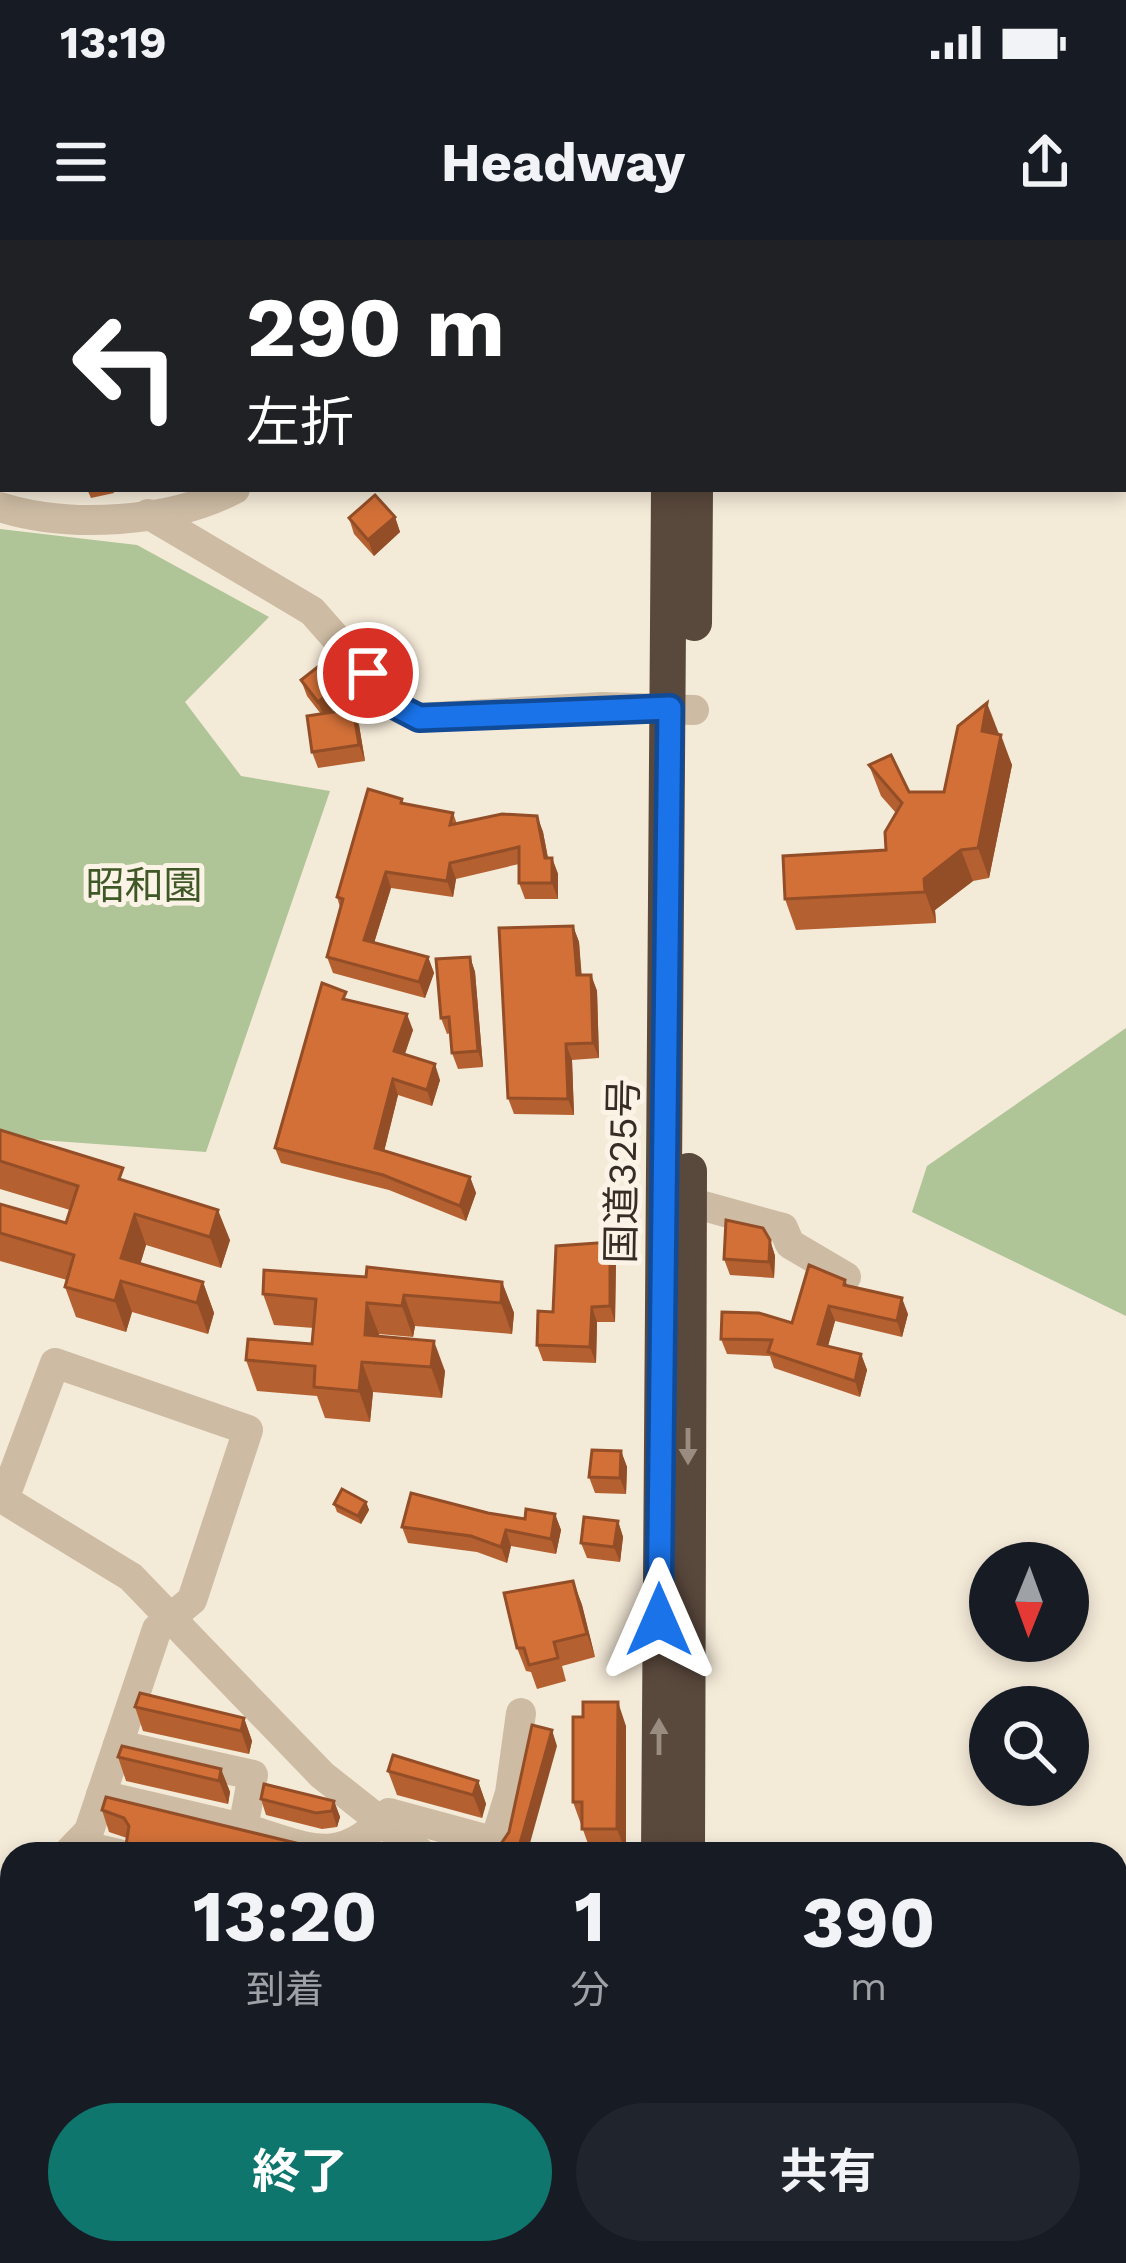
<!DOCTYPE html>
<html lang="ja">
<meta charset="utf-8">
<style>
body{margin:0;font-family:"Work Sans","Noto Sans JP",sans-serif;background:#20242c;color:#f1f3f6;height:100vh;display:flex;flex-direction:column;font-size:45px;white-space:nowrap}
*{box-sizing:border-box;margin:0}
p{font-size:39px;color:#9ea1a6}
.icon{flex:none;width:66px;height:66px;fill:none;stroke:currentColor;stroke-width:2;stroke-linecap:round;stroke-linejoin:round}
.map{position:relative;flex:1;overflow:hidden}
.drawer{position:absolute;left:0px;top:1602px;width:1128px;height:423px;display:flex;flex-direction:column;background:#171b24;border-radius:36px 36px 0 0;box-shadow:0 6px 18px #0003}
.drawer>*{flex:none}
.banner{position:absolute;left:0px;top:0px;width:1128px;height:252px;box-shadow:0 6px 18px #0003;background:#202124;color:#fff;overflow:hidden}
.needle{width:78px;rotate:181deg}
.controls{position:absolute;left:969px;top:1302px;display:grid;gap:24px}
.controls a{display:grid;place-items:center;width:120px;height:120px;border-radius:50%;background:#171b24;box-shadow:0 6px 18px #0003;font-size:60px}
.pin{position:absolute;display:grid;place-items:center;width:102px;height:102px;color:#fff;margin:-51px;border:6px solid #fff;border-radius:50%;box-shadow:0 3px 12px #0007}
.me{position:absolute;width:132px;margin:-66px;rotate:0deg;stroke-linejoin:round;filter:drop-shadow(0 0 9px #0008)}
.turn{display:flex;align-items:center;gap:42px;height:252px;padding:0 48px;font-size:54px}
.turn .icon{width:156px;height:156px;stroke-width:2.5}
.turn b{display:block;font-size:84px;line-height:102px}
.eta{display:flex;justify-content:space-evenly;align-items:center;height:204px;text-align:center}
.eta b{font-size:72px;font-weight:700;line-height:84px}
.cta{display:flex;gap:24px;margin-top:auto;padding:24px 48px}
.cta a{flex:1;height:138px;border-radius:72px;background:#0f766e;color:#fff;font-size:48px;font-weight:700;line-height:138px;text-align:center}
.cta a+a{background:#20242c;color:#f1f3f6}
.status{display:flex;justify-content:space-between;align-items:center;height:84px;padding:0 60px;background:#171b24;direction:ltr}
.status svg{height:33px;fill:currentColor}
header{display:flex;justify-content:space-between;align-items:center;height:156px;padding:0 48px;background:#171b24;font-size:54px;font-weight:700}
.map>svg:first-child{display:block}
.green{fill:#afc497}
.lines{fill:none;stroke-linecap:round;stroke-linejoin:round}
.minor{stroke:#cdbba3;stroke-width:30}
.highway{stroke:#59483c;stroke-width:36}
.wall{fill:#b56030}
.shaded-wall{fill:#934e27}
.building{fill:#d27038;stroke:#934e27;stroke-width:3}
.oneway{fill:#9a8c80}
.route-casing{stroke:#114b97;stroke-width:30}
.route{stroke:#1a73e8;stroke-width:21}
.labels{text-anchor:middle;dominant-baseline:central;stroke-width:10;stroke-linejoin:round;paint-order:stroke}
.park-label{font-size:39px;fill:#405827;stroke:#fbf3e5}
.street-label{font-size:39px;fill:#372d26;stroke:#fbf3e5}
</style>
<div class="status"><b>13:19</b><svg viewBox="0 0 49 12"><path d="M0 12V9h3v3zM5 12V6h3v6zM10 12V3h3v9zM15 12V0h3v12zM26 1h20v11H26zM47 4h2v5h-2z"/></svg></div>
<header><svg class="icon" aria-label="menu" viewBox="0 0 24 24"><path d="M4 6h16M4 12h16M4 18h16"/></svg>Headway<svg class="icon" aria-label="share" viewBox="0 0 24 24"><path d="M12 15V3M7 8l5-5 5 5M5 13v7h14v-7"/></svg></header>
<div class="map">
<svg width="1126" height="2023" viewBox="0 0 1126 2023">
<rect width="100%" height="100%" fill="#f4ead8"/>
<g class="green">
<path d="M0,289L137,305L269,377L185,462L241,536L330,551L206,912L0,897Z"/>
<path d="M1126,788V1076L912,972L927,926Z"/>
</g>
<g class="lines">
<g class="minor">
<path d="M264,0V3"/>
<path d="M0,267C69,289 170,283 235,249"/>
<path d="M148,274L312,371L396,466L419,478L602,467L694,470"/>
<path d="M689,962L783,988L790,1004L846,1037"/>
<path d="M0,1257L131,1337L322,1535L422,1614"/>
<path d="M4,1259L55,1123L248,1190L192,1360L157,1389L89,1591L67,1614"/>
<path d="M118,1505L253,1535L243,1588C307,1606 338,1630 389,1573L496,1602"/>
<path d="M101,1555L243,1588"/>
<path d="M77,1604L119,1614"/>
<path d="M491,1614L510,1553L521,1473"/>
<path d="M296,2023L377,2013"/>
</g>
<g class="highway">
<path d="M668,3V0"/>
<path d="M696,3V0"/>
<path d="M694,383L695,249"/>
<path d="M659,1614L669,249"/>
<path d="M687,1614L689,931"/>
<path d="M681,2023V2013"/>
</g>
</g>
<g class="wall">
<path d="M0,58L3,59V111L0,110Z"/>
<path d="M0,166L3,167V219L0,218Z"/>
<path d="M87,249H113L114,253L91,258Z"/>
<path d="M395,277L400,292L374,316L354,294L349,278Z"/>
<path d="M301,440L357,451L330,472L359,485L365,521L318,528L312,512L321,474L307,456Z"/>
<path d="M998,494L1012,525L989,638L973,641L935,670L936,683L796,690L785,659L886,610L896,573L881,556L869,525L909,552H944Z"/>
<path d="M402,559L404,564L453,573L457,584L537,576L543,592L548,618H552L558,634V659H525L519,643V624L456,639L453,657L391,648L374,703L428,717L434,733L425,758L333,733L327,717L340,667L337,657Z"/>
<path d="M573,686L579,702L581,735H591L597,751L599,818L572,820L574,875L514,874L508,858Z"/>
<path d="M470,717L475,732L483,827L458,829L452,813L451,793L447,794L441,778Z"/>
<path d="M349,761L413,790L405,814L440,840L432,866L398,855L384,911L470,937L476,953L466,981L389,950L281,923L275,908Z"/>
<path d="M0,890L128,942L230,1000L221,1028L146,1005L140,1024L203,1042L214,1073L208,1094L132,1072L126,1092L76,1077L65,1047L67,1040L0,1021V964L66,983L70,970L0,949Z"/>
<path d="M770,1000L775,1016L774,1038L730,1035L724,1019Z"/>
<path d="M610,1002L616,1018L615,1082H597L596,1123L543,1121L537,1105L553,1072Z"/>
<path d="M366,1037L502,1042L514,1073L512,1094L415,1086L413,1097L379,1094L378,1096L445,1131L442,1158L373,1152L370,1182L325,1178L317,1156L257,1151L246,1120L312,1104L314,1088L274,1085L263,1054Z"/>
<path d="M845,1040L848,1046L908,1074L902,1097L835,1081L828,1106L861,1114L867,1130L860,1157L774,1128L770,1116L727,1114L721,1099L792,1083Z"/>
<path d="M621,1211L627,1227L626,1254L595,1253L589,1237Z"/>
<path d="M366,1262L369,1270L361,1284L337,1272L334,1264Z"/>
<path d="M488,1273L525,1279L555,1274L561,1290L556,1314L511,1306L507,1323L477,1312L408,1303L402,1287Z"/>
<path d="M618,1281L623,1297L620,1322L587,1318L581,1303Z"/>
<path d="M573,1341L582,1365L595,1417L562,1426L566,1441L537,1449L531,1432L526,1431L517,1408Z"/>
<path d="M135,1467L244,1478L252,1501L249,1514L143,1491Z"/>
<path d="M583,1477L626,1486V1613L591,1612L573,1562Z"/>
<path d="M118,1517L221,1529L230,1552L228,1564L126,1541Z"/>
<path d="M388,1531L478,1541L486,1564L482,1578L397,1555Z"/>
<path d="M261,1559L334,1561L340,1577L337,1587L322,1589L266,1575Z"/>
<path d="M102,1570L333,1612L334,1614H71L108,1612L126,1605L127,1598L109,1592Z"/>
</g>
<g class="shaded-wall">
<path d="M395,277L400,292L374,316L368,300Z"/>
<path d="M351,435L357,451L324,477L318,462Z"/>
<path d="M987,463L999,494L982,491Z"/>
<path d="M353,469L359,485L365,521L359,505Z"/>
<path d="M1001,495L1012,525L989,638L978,608Z"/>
<path d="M537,576L543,592L551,634L545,618Z"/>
<path d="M961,610L973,641L935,670L936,683L925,652L924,639Z"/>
<path d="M552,618L558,634V659L552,643Z"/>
<path d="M450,623L456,639L453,657L447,641Z"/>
<path d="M386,632L391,648L370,716L364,700Z"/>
<path d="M573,686L579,702L583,751L577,735Z"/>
<path d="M428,717L434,733L425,758L419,742Z"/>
<path d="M470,717L475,732L483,827L478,811Z"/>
<path d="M591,735L597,751L599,818L593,803Z"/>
<path d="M407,774L413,790L400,827L394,811Z"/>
<path d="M566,804L572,820L574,875L568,859Z"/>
<path d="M435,824L440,840L432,866L427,850Z"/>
<path d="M393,839L398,855L381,924L375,908Z"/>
<path d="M470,937L476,953L466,981L460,966Z"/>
<path d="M218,970L230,1000L221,1028L210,997Z"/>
<path d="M135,974L146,1005L134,1045L121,1018Z"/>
<path d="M770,1000L775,1016L774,1038L769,1022Z"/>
<path d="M610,1002L616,1018L615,1082L610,1066Z"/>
<path d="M121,1041L132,1072L126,1092L115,1061Z"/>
<path d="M203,1042L214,1073L208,1094L197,1063Z"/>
<path d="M502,1042L514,1073L512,1094L501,1063Z"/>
<path d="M404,1055L415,1086L413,1097L402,1066Z"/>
<path d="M902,1058L908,1074L902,1097L897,1081Z"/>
<path d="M367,1063L379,1094L376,1126L365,1095Z"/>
<path d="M829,1066L835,1081L824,1120L818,1104Z"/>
<path d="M592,1067L597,1082L596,1123L590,1107Z"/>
<path d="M434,1101L445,1131L442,1158L431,1127Z"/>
<path d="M861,1114L867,1130L860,1157L855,1141Z"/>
<path d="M362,1122L373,1152L370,1182L359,1151Z"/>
<path d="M621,1211L627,1227L626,1254L620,1238Z"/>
<path d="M366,1262L369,1270L361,1284L358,1276Z"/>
<path d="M555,1274L561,1290L556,1314L551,1299Z"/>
<path d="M618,1281L623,1297L620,1322L614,1307Z"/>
<path d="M506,1290L511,1306L507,1323L501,1307Z"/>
<path d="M573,1341L582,1365L595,1417L587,1394Z"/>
<path d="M618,1462L626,1486V1613L617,1589Z"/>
<path d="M244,1478L252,1501L249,1514L241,1491Z"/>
<path d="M552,1490L557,1506L527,1614H517Z"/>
<path d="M221,1529L230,1552L228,1564L219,1541Z"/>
<path d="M478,1541L486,1564L482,1578L473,1555Z"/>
<path d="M334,1561L340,1577L337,1587L332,1571Z"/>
<path d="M0,1948L1,1952L2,2023L0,2021Z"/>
<path d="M39,2013H44L48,2023H39Z"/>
<rect x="590" y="2013" width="6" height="10"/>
</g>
<g class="building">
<rect x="12" y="0" width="40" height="3"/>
<path d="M66,0H237L238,3H66Z"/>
<rect x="343" y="0" width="211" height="3"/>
<path d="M774,0H828V3H773Z"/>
<path d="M0,58L3,59V92L0,90Z"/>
<path d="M0,166L3,167V200L0,198Z"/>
<path d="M375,255L395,277L368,300L349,278Z"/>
<path d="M333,415L351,435L318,462L301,440Z"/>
<path d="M987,463L982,491L1001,495L978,608L961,610L924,639L925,652L785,659L783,616L886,610L885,592L902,563L869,525L891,515L909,552H944L958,486Z"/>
<path d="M353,469L359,505L312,512L307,476Z"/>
<path d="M368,549L402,559L401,563L453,573L450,585L502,574L537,576L545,618H552V643H519V607L450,623L447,641L386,632L364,700L428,717L419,742L327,717L343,659L337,657Z"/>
<path d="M573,686L577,735H591L593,803L566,804L568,859L508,858L499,688Z"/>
<path d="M470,717L478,811L452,813L449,777L441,778L436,719Z"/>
<path d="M322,743L346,752L343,759L407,774L394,811L435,824L427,850L393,839L375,908L470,937L460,966L383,935L275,908Z"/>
<path d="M0,890L123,928L119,939L218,970L210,997L135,974L121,1018L203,1042L197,1063L121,1041L115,1061L65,1047L74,1015L0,993V964L66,983L78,946L0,921Z"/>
<path d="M726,980L763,988L770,1000L769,1022L724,1019Z"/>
<path d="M610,1002V1066L592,1067L590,1107L537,1105L538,1071L553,1072L556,1006Z"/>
<path d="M809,1025L845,1040L844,1045L902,1058L897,1081L829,1066L818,1104L861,1114L855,1141L768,1112L772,1100L721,1099L722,1072L759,1073L792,1083Z"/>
<path d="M367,1027L502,1042L501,1063L404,1055L402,1066L367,1063L365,1095L434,1101L431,1127L362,1122L359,1151L314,1147L315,1126L246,1120L248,1099L312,1104L316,1059L263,1054L264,1030L366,1037Z"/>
<path d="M592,1210L621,1211L620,1238L589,1237Z"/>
<path d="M342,1249L366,1262L358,1276L334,1264Z"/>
<path d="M411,1253L488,1273L525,1279L526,1269L555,1274L551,1299L506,1290L501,1307L471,1296L402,1287Z"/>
<path d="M584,1277L618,1281L614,1307L581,1303Z"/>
<path d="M573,1341L587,1394L554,1402L558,1418L529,1425L524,1408H517L504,1353Z"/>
<path d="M140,1453L244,1478L241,1491L135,1467Z"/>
<path d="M583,1462H618L617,1589H582V1562H573V1477H583Z"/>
<path d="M532,1485L552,1490L517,1614H494L509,1592Z"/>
<path d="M122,1506L221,1529L219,1541L118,1517Z"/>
<path d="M393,1515L478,1541L473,1555L388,1531Z"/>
<path d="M264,1544L334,1561L332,1571L316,1573L261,1559Z"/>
<path d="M106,1557L333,1612V1614H71L75,1604L108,1612L126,1605L129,1586L124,1578L102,1570Z"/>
<path d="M0,1998H12V2013H39V2023H0Z"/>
<path d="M397,2013H590V2022L365,2023V2016Z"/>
<path d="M922,2013H978L998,2023H916Z"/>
</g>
<defs><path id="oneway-solid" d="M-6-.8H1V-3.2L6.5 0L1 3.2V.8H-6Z" transform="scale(3)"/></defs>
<g class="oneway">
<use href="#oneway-solid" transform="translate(688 1206) rotate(90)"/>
<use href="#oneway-solid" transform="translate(659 1497) rotate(-90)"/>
</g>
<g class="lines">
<g class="route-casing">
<path id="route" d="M368,433L396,466L419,478L670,468L659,1380"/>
</g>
<use href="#route" class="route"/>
</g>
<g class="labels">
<g class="park-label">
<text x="144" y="645">昭和園</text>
</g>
<g class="street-label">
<text transform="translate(622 931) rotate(-89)">国道325号</text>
</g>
</g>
</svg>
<div class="controls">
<a><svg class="needle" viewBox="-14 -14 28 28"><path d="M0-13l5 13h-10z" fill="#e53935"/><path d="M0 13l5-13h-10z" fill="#9ea1a6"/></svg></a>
<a><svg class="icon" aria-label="search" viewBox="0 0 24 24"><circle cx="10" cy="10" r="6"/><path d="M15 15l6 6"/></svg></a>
</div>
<div class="pin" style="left:368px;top:433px;background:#d93025"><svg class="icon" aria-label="arrive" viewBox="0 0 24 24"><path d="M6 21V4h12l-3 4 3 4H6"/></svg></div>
<svg class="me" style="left:659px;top:1380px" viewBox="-20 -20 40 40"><path d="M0-17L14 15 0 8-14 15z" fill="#1a73e8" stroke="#fff" stroke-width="4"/></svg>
<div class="banner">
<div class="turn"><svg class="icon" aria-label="left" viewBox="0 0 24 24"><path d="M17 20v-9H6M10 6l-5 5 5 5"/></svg><div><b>290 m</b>左折</div></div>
</div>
<section class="drawer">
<div class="eta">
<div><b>13:20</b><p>到着</p></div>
<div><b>1</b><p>分</p></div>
<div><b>390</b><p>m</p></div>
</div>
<div class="cta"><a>終了</a><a>共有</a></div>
</section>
</div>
